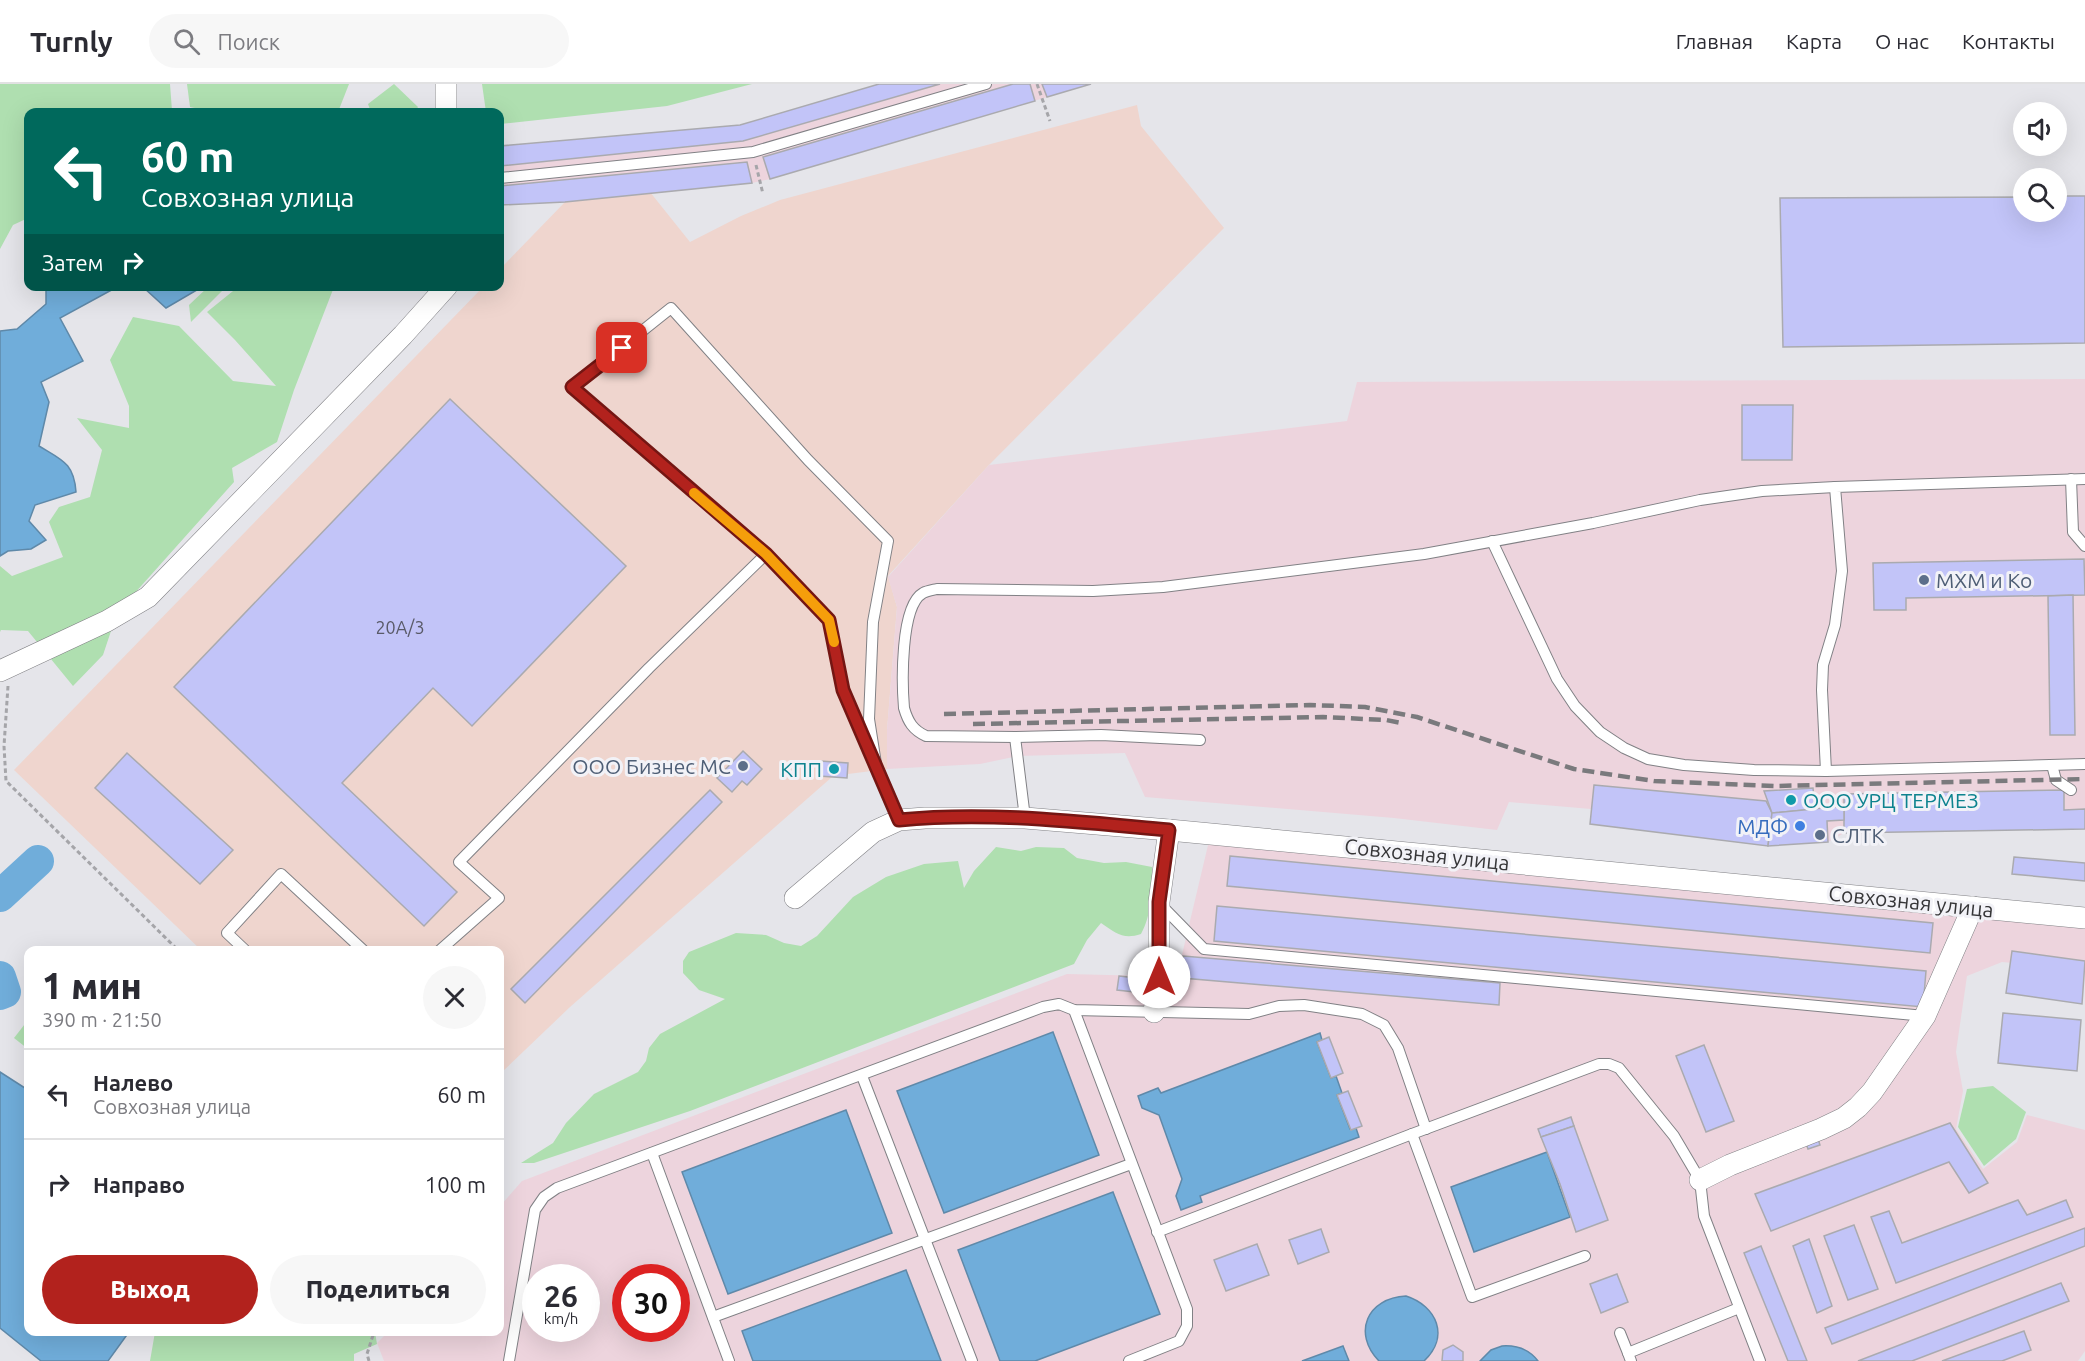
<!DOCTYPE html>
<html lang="ru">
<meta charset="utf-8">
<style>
body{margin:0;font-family:Ubuntu,sans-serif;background:#f7f7f7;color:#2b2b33;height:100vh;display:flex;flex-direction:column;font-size:22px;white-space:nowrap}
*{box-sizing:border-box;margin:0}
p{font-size:20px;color:#7c7c81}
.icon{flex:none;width:33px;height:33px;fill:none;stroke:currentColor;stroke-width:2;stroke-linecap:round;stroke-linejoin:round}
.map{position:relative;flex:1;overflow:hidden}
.drawer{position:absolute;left:24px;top:862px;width:480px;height:390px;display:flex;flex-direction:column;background:#fff;border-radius:12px;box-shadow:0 6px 24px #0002}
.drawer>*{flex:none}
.banner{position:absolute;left:24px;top:24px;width:480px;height:183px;border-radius:12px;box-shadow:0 6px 24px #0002;background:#00695c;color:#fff;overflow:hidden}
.controls{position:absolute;left:2013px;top:18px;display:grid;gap:12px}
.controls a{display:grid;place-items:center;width:54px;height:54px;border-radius:50%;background:#fff;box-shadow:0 6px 24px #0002;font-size:30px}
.speed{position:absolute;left:522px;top:1180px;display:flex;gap:12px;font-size:30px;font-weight:700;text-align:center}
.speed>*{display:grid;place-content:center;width:78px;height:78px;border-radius:50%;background:#fff;box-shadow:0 6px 24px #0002;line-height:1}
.speed small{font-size:15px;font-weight:400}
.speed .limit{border:9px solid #d22;background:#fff;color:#111}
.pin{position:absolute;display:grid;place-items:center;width:51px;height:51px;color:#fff;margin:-26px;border-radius:12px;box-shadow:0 3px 9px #0006}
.me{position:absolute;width:66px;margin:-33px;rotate:0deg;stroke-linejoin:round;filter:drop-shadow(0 0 4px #0008)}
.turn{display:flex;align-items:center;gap:21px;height:126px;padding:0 18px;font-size:27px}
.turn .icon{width:78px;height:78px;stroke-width:2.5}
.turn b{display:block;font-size:42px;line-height:51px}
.then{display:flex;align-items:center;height:57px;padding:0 18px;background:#0003;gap:12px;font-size:22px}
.round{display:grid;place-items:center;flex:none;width:63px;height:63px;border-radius:32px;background:#f7f7f7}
.head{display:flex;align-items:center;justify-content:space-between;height:102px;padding:0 18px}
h1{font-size:36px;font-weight:800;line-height:45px}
.action{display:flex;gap:12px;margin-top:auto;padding:12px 18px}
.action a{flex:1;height:69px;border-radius:36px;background:#b2221d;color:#fff;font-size:24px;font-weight:800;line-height:69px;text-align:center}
.action a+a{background:#f7f7f7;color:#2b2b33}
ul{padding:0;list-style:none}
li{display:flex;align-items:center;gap:18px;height:90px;padding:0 18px;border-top:2px solid #e1e1e2}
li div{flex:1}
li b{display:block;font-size:22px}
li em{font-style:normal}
header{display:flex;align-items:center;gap:36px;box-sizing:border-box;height:84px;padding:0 30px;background:#fff;border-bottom:2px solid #e1e1e2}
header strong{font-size:28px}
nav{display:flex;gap:33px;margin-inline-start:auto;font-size:21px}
.search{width:420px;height:54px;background:#f7f7f7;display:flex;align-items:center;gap:15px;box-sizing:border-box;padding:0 21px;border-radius:33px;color:#7c7c81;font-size:22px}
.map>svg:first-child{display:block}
.commercial{fill:#efd5ce}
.industrial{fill:#edd4dd;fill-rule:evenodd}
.green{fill:#afdfb0}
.water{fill:#70adda;stroke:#5f89a9;stroke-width:1.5}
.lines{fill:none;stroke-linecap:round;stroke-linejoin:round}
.river{stroke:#70adda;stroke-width:32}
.building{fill:#c2c4f8;stroke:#aaaaaf;stroke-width:1.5}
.service-casing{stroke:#818185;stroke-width:12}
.minor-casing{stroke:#818185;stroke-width:22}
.path{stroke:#a5a5a9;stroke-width:3;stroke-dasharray:4.5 3;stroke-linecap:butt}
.service{stroke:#fff;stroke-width:10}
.minor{stroke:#fff;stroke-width:21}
.rail{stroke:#7a7a7d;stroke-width:4.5;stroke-dasharray:12 6;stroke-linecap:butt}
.route-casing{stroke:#741613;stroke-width:15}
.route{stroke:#b2221d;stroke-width:10}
.slow{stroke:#f59e0b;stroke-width:10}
.service-dot{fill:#5c6f8a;stroke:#f2f2f7;stroke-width:2}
.culture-dot{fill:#0f9aa8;stroke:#f2f2f7;stroke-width:2}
.shop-dot{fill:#3f7fe0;stroke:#f2f2f7;stroke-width:2}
.labels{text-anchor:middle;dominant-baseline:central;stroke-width:6;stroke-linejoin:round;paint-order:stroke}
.number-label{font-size:18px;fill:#595a68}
.service-label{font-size:21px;fill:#4e5e75;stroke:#f2f2f7;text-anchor:start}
.culture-label{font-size:21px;fill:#0d838f;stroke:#f2f2f7;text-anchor:end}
.shop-label{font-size:21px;fill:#366cbe;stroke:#f2f2f7;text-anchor:end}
.street-label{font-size:21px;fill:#363638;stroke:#f2f2f7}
</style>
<header>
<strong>Turnly</strong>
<div class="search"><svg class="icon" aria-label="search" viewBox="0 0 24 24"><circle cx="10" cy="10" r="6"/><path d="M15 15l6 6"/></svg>Поиск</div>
<nav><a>Главная</a><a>Карта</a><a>О нас</a><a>Контакты</a></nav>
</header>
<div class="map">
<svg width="2085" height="1277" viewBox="0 0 2085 1277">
<rect width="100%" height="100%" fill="#e5e5ea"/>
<path class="commercial" d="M1137,21L1141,42L1224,144L989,381L888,492L897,523L887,646V685L848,690L847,694L832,693L570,923L500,990V867H202L14,686L483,203L500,202V185L565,118L650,108L690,158L741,132L780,116Z"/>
<g class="industrial">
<path d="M879,0H1091L770,95L752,99L565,118L500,121V62L740,41Z"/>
<path d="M2085,295V744L1844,749L1828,758L1768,762L1590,740L1591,725L1509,718L1497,746L1394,734L1145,713L1125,669L1018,672L980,680L887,685V646L897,523L888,493L989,381L1347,337L1357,298Z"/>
<path d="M1209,757L2085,843V886L2002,878L1967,892L1956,968L1963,1007L1956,1045L1983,1085L2017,1058L2027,1031L2085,1046V1267L2078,1277H384L377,1259L388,1248H500V1122L522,1097L1067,890L1150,892L1176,896ZM536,1194H586V1245H536ZM626,1194H676V1245H626Z"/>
</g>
<g class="green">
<path d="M0,0H170L172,27L28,28V134L13,141L0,165Z"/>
<path d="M187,0H349L338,28H214L190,23Z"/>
<path d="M394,0L418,23L415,28H371L368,20Z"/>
<path d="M482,0H752L667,22L500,40V28H486Z"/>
<path d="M208,203H226L191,238L189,221Z"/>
<path d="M238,203H334L294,306L277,358L232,384L234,398L117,529L103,571L73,602L28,547L1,546L0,548V482L12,492L63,473L49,438L59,423L90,413L102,366L77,334L129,344V322L110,276L133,233L179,242L233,297L276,302L235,256L207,228Z"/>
<path d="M996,763L1021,767L1036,763L1064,764L1077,774L1104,779L1126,778L1152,783C1152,804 1152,831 1141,850C1123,856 1116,849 1101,839L1087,856L1074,880L690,1027L534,1079H521L553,1059L566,1039L594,1010L638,988L646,977L649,964L660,950L725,915L699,906L683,889V877L689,868L736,849L766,851L784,859L801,862L817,852L853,813L886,793L924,780L958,777L964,804L974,787Z"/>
<path d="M28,936V965L14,954Z"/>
<path d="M1993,1002L2026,1028L2016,1055L1984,1082L1958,1043L1967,1005Z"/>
<path d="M155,1248H375L377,1260L354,1270V1277H150Z"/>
</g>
<g class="water">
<path d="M46,203H117L60,234L83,277L41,298L49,318L39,362C62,376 74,379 76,408L35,421L29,437L46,456L31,465L8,467L0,472V247L17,245L46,220Z"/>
<path d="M143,203H202L166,224Z"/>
<path d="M1053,948L1099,1071L944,1129L897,1007Z"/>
<path d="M1320,949L1322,956L1317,958L1331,994L1336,992L1342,1009L1337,1011L1350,1045L1356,1044L1359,1053L1200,1112L1202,1118L1181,1126L1176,1112L1182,1095L1159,1031L1142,1024L1138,1012L1158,1004L1161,1009Z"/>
<path d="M0,988L28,1006V1248H129L108,1277H41L0,1244Z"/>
<path d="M846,1026L892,1149L728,1210L682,1088Z"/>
<path d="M1547,1068L1570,1133L1474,1168L1451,1103Z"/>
<path d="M1113,1108L1160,1230L1035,1277H1000L958,1166Z"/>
<path d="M906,1186L941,1277H753L742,1247Z"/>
<path d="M1406,1212C1437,1222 1450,1253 1424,1277H1379C1352,1249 1367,1214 1406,1212Z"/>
<path d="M1343,1262L1349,1277H1302Z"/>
<path d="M1502,1262C1517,1261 1529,1265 1538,1277H1480L1491,1266Z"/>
</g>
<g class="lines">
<g class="river">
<path d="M0,812L38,777"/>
<path d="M0,893L5,908L0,910"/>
</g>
</g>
<g class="building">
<path d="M879,0H940L743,57L500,82V62L740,41Z"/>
<path d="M1013,0H1030L1035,17L770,95L763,73Z"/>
<path d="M1042,0H1091L1047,13Z"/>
<path d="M747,78L752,99L565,118L500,121V102Z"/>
<path d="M2056,112H2085V259L1783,263L1780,114L2024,113V128H2056Z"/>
<path d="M450,315L626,482L472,642L433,604L342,699L457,808L424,842L174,603Z"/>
<path d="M1742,321H1793L1792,376H1742Z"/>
<path d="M2084,475L2085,511L1906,514V526H1874L1873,479Z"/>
<path d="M2073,511L2075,651H2050L2048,512Z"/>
<path d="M743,667L762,685L747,701L742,697L732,708L717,694Z"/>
<path d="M127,669L233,766L200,800L95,704Z"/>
<path d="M820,677L848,679L847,694L819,692Z"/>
<path d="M1594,701L1766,717L1772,729L1768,762L1590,740Z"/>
<path d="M1813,704L1815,725L1772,729L1764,707Z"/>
<path d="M710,706L722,718L525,919L511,905Z"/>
<path d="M2064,706V726L2085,725V745L1844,749V710Z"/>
<path d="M1844,722V736L1827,737L1828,758L1768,762L1772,729Z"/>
<path d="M1230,772L1933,839L1930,869L1227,802Z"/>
<path d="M2014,773L2085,779V797L2012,790Z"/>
<path d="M1217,822L1926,887L1923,923L1214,857Z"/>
<path d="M2012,867L2085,877L2082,920L2006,909Z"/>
<path d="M1183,872L1500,899L1499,921L1182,894Z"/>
<path d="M1119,892L1136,894L1134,908L1117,906Z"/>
<path d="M2003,929L2081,936L2077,987L1998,979Z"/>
<path d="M1329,953L1343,989L1331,994L1317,958Z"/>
<path d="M1704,961L1734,1037L1706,1048L1676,972Z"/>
<path d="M1348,1007L1362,1042L1351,1046L1337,1011Z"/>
<path d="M1571,1033L1574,1042L1541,1053L1538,1045Z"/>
<path d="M1950,1039L1988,1099L1969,1109L1949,1078L1771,1147L1755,1110Z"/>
<path d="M1574,1042L1608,1136L1576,1148L1560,1100L1541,1053Z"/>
<path d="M1818,1055L1820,1061L1808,1065L1806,1059Z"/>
<path d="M2018,1116L2027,1131L2066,1116L2073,1133L1896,1199L1871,1133L1889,1127L1902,1159Z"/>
<path d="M1854,1141L1878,1205L1848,1216L1824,1152Z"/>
<path d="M2085,1144V1162L1832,1260L1825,1244Z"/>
<path d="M1321,1145L1329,1168L1298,1180L1289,1156Z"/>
<path d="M1809,1155L1832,1222L1817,1229L1793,1162Z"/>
<path d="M1257,1160L1269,1191L1226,1207L1214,1176Z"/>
<path d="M1761,1162L1807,1277H1788L1744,1169Z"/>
<path d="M1617,1190L1628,1218L1601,1229L1590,1200Z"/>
<path d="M2061,1199L2069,1217L1912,1277H1858Z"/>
<path d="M2024,1247L2031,1266L2002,1277H1942Z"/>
<path d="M1453,1261L1463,1268V1277H1442L1443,1266Z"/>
</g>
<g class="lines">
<g class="service-casing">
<g id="service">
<path d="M500,94L753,68L986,0"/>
<path d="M2071,395L2073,448L2085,462"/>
<path d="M1492,457L1557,595L1575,622L1600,648L1624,664L1648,675L1684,681L1754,686L1826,687L2085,680"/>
<path d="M1015,653L1025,734"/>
<path d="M1200,656L1101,651L1015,653L926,652C913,646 908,638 904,624C902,600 900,522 923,509C927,507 933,506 937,505L1093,507L1163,503L1424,470L1593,439L1700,416L1762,407L1835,403"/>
<path d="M2052,681L2056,696L2071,706"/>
<path d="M877,686L869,635L873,538L888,457L808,376L671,224L572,303L766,470L829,536L843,606L899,736"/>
<path d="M1826,687L1822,606L1823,581L1835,541L1842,487L1835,403L2085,395"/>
<path d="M1161,821L1204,865L1925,932"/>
<path d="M246,867L227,849L281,790L364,867"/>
<path d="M439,867L499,814L459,778L649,584L766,470"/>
<path d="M1074,926L1187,1225V1242L1179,1257L1129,1277"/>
<path d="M862,992L972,1277"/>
<path d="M652,1069L729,1277"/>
<path d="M1157,1148L1412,1050"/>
<path d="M1585,1172L1472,1213L1412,1050L1599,980H1609L1619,984L1674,1052L1700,1096L1704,1132L1760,1277"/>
<path d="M713,1233L1131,1080"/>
<path d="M1620,1249L1628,1269"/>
<path d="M509,1277L535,1126L544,1113L557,1104L1043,923L1059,920L1074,926L1249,930L1279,922L1304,921L1362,930L1384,941L1398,964L1426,1045"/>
<path d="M1631,1277L1628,1269L1739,1224"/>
</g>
</g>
<g class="minor-casing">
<g id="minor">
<path d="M446,28V0"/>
<path d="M0,587L107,537L148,513L403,251L447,202"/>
<path d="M795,814L873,748L899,736L925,734H1025L1169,746L2085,834"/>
<path d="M1154,928L1159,893V818L1169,746"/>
<path d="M1700,1096L1730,1081L1821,1045L1844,1034L1858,1023L1872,1008L1925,932L1973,823"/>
</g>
</g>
<g class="path">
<path d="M1037,0L1050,37"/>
<path d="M756,81L763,110"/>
<path d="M8,602L4,662L6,697L179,867"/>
<path d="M369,1277L367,1270L374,1248"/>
</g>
<use href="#service" class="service"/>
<use href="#minor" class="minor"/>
<g class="rail">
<path d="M944,630L1310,621L1365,623L1417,633L1574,685L1654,697L1774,702L2085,695"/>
<path d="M973,640L1323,633L1386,636L1401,639"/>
</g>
</g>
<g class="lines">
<g class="route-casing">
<path id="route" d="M622,264L572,303L766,470L829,536L843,606L899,736C989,727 1080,738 1169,746L1159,818V893"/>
</g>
<use href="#route" class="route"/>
<path class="slow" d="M694,409L766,470L829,536L834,558"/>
</g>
<g class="service-dot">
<circle cx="1924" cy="496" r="6"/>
<circle cx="743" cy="682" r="6"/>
<circle cx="1820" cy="751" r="6"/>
</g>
<g class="culture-dot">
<circle cx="834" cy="685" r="6"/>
<circle cx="1791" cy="716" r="6"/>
</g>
<circle class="shop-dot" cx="1800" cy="742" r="6"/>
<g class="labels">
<g class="number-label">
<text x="400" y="543">20А/3</text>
</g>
<g class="service-label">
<text x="1936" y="496">МХМ и Ко</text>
<text x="731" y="682" text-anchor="end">ООО Бизнес МС</text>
<text x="1832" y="751">СЛТК</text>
</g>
<g class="culture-label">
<text x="822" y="685">КПП</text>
<text x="1803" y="716" text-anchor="start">ООО УРЦ ТЕРМЕЗ</text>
</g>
<g class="shop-label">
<text x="1788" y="742">МДФ</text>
</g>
<g class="street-label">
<text transform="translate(1427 770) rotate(6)">Совхозная улица</text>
<text transform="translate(1911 817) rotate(6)">Совхозная улица</text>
</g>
</g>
</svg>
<div class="controls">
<a><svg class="icon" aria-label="sound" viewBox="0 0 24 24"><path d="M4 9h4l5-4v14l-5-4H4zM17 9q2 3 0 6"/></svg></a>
<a><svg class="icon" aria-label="search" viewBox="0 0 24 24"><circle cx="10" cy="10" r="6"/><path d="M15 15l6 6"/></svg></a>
</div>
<div class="speed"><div>26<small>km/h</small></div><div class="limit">30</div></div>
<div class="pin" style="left:622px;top:264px;background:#d93025"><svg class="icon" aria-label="arrive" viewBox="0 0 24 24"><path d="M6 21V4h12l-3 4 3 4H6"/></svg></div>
<svg class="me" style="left:1159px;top:893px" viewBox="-20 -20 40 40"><circle r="19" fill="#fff"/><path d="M0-13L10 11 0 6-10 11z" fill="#b2221d"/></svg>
<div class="banner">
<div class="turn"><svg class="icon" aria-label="left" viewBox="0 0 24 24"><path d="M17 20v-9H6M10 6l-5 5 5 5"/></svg><div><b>60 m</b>Совхозная улица</div></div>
<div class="then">Затем<svg class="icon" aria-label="right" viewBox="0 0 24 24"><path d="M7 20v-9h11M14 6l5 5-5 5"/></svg></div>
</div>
<section class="drawer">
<div class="head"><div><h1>1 мин</h1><p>390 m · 21:50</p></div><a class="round"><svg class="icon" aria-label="close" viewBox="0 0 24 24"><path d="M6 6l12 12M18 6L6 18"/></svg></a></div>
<ul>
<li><svg class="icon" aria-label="left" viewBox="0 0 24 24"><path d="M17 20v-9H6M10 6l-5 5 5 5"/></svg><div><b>Налево</b><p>Совхозная улица</p></div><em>60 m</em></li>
<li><svg class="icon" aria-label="right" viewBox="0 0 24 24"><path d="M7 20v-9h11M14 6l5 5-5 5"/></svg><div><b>Направо</b></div><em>100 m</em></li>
</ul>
<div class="action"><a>Выход</a><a>Поделиться</a></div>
</section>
</div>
